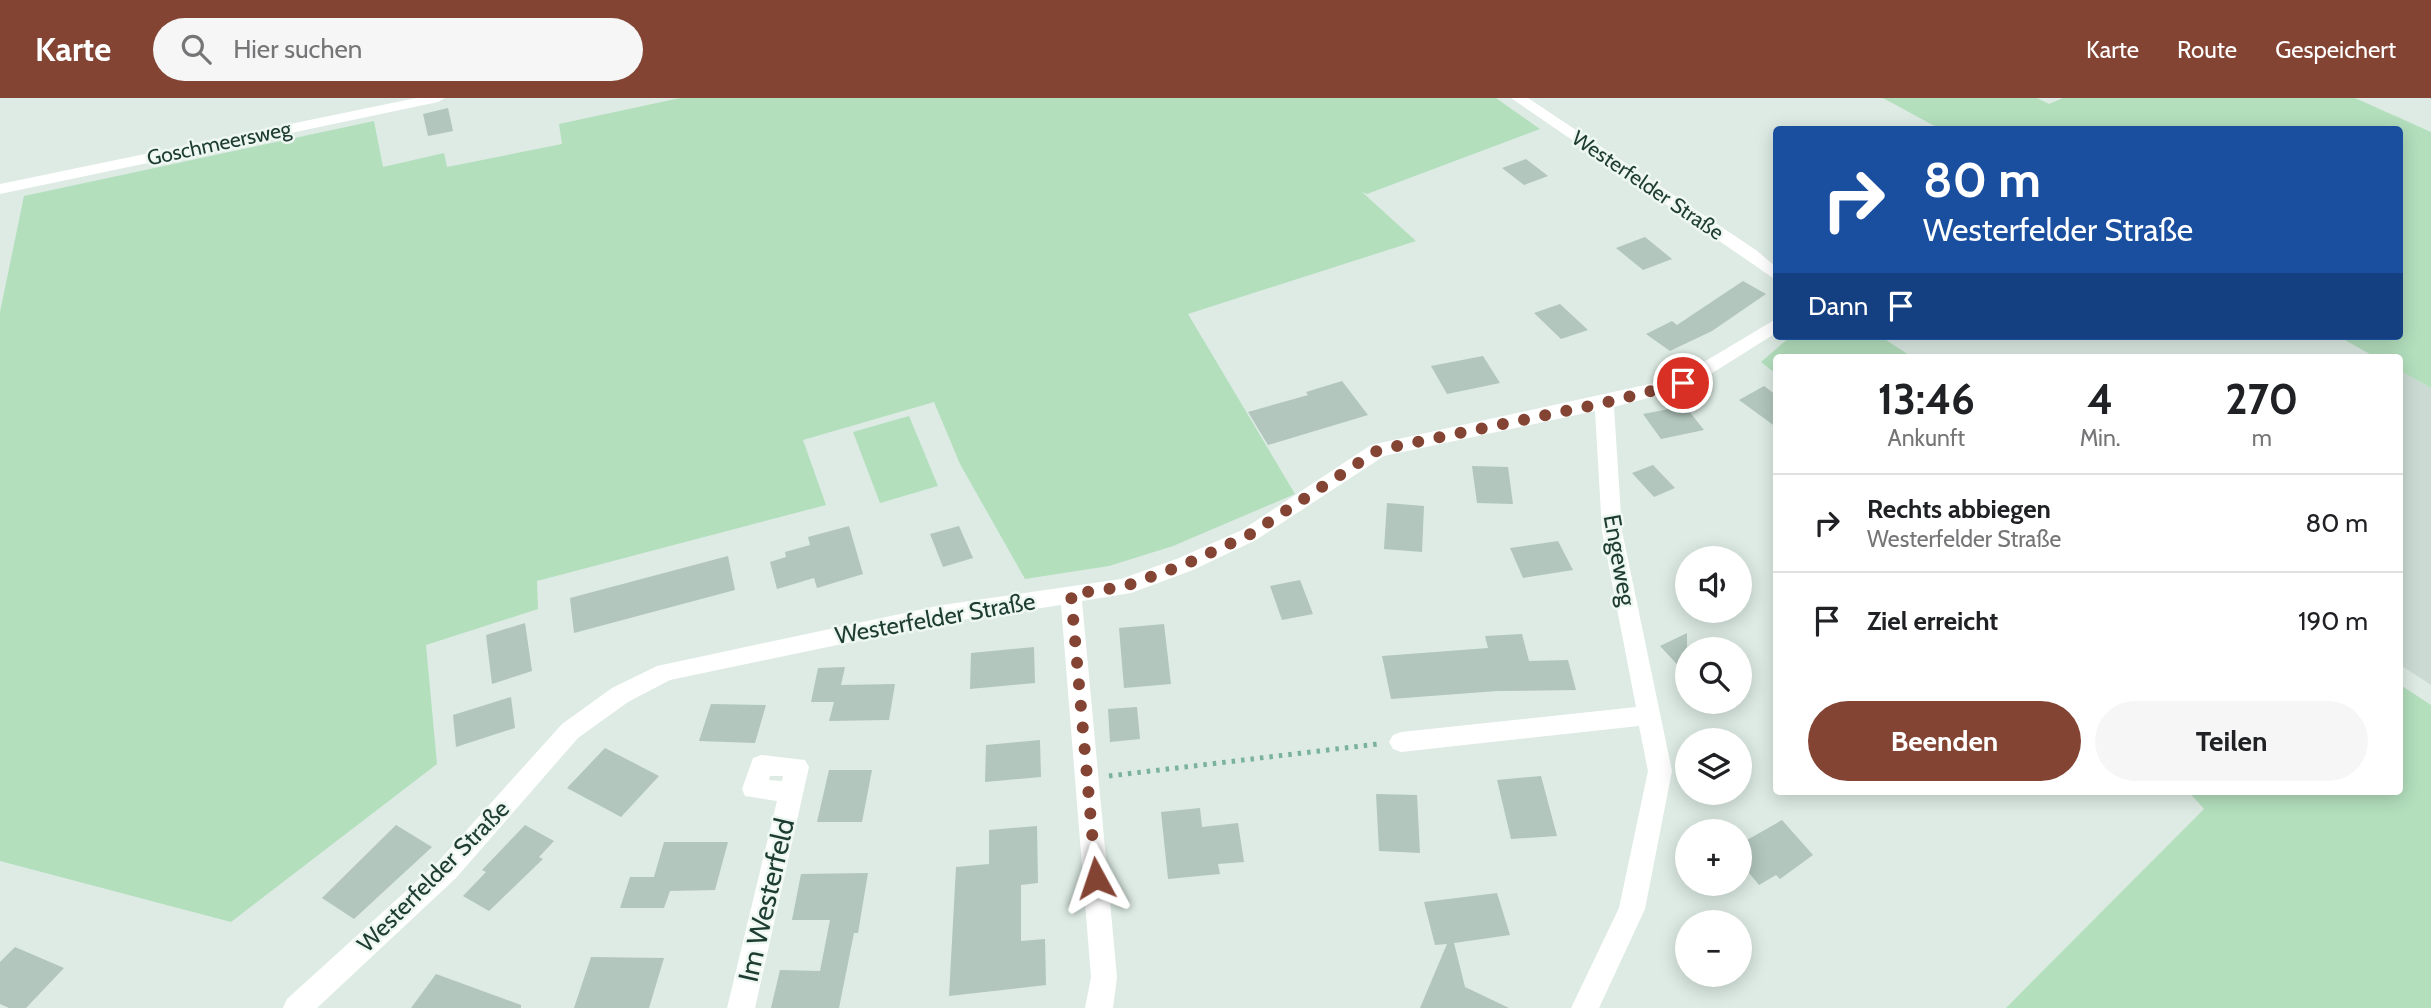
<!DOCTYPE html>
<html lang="de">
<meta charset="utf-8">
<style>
body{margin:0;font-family:Cabin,sans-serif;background:#f6f6f6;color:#202124;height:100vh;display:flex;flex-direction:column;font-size:26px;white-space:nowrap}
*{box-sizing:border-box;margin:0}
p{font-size:23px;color:#757577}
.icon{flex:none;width:38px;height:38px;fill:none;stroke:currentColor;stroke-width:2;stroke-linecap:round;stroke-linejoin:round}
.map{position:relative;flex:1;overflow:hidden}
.drawer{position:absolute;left:1773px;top:256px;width:630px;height:441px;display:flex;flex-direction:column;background:#fff;border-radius:7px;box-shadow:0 4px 18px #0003}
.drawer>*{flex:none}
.top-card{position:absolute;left:1773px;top:28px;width:630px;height:214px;border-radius:7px;box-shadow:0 4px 18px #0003;background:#1a4fa0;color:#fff;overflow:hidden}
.fabs{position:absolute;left:1675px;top:448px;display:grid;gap:14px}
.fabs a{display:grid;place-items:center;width:77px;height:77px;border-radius:50%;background:#fff;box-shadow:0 4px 18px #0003;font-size:35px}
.pin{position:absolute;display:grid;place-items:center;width:60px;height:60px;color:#fff;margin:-30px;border:4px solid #fff;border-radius:50%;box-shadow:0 2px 7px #0007}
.me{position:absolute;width:77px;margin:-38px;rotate:355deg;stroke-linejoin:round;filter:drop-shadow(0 0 5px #0008)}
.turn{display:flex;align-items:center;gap:24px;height:147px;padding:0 35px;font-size:32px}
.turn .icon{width:91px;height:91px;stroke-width:2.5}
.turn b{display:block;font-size:49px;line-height:60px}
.then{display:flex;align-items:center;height:66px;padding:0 35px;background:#0003;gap:14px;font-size:26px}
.eta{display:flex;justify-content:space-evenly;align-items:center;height:119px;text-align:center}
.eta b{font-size:42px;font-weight:700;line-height:49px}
.primary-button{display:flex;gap:14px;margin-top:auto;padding:14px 35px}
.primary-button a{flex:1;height:80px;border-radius:42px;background:#844434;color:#fff;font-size:28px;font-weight:700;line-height:80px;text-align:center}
.primary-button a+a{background:#f6f6f6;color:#202124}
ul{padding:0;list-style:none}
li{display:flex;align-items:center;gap:21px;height:98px;padding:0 35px;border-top:2px solid #e0e0e0}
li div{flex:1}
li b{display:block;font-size:26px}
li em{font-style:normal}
header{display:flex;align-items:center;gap:42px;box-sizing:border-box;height:98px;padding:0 35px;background:#844434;color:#fff}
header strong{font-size:33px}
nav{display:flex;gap:38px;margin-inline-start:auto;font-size:24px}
.search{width:490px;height:63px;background:#f6f6f6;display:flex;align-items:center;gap:18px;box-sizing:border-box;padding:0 24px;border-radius:38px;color:#757577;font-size:26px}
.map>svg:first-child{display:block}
.built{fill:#cbdbd3}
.green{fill:#b3dfbd}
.building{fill:#b2c6bd}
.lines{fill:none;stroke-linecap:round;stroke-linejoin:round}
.path{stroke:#7ab29e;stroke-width:5;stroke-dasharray:3.5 6;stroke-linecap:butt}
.minor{fill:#fff;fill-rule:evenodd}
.route{stroke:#844434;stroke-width:12;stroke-dasharray:0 21.6}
.labels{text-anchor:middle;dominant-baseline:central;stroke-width:5;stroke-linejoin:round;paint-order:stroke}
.far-street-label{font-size:21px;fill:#1d3c32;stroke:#eef7f2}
.street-label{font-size:24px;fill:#1d3c32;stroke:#eef7f2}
.near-street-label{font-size:28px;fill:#1d3c32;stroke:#eef7f2}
</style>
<header>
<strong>Karte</strong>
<div class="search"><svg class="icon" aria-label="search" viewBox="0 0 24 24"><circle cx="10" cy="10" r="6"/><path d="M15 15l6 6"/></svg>Hier suchen</div>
<nav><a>Karte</a><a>Route</a><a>Gespeichert</a></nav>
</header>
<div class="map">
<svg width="2431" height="910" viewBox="0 0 2431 910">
<rect width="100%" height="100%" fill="#ddebe4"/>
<path class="built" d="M2399,272L2431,290V587L2399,566Z"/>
<g class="green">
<path d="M680,0H1496L1540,31L1367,96L1362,94L1416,143L1188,216L1295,396L1173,448L1109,468L1025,481L960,366L934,304L803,342L826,407L537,483L538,511L426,547L437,666L231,824L0,763V214L24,98L374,23L383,69L444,55L447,69L562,46L559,26Z"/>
<path d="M1883,0H2037L2049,6L2063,0H2355L2431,34V290L2399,272V259H2375L2338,238H2399V32L1940,31Z"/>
<path d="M1791,238H1880L1912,259H1776V276L1761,264Z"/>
<path d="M909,318L938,388L880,405L853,334Z"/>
<path d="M2399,586L2431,607V910H2006L2204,711L2188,693H2399Z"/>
</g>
<g class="building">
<path d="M448,10L453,33L428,38L423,16Z"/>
<path d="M1526,61L1548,78L1524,87L1502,70Z"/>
<path d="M1645,139L1672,161L1643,172L1616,150Z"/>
<path d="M1743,183L1766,196L1712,233L1670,253L1646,236L1672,223L1677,227Z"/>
<path d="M1560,206L1588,232L1561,241L1534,215Z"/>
<path d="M1483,258L1500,285L1447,296L1431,268Z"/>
<path d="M1342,283L1368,317L1268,347L1248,314L1308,297L1306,294Z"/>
<path d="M1764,288L1776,297V329L1739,302Z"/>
<path d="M1685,308L1704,332L1661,341L1643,316Z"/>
<path d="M1653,367L1675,390L1654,399L1632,375Z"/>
<path d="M1472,368L1508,369L1513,406L1477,405Z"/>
<path d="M1387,405L1424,408L1422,454L1384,451Z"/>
<path d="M849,428L863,476L817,490L814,480L777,491L770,464L786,459L785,454L810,447L808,439Z"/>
<path d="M959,428L973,460L943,469L930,436Z"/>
<path d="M1558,443L1573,472L1523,480L1510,450Z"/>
<path d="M728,458L735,492L574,535L570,500Z"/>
<path d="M1300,482L1313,516L1282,522L1270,488Z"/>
<path d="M525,525L532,573L492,586L486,537Z"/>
<path d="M1164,526L1171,586L1124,590L1119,530Z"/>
<path d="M1687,535V577L1660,548Z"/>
<path d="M1522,536L1529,563L1568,562L1576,592L1497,593L1391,601L1382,558L1488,550L1485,538Z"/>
<path d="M1034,549L1035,585L970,591L971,555Z"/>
<path d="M845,569L841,587L895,586L889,622L829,623L834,604H811L818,570Z"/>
<path d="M511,599L515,630L456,649L453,617Z"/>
<path d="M711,606L766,607L755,645L699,643Z"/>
<path d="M1137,609L1140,641L1110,644L1108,611Z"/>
<path d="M1040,642L1041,679L985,684L986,647Z"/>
<path d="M605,650L659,678L621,719L567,690Z"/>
<path d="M829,672H872L862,724H817Z"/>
<path d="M1541,678L1557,738L1511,741L1497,682Z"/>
<path d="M1376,696L1417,697L1420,755L1379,753Z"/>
<path d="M1200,710L1202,729L1238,725L1244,764L1218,766L1220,776L1168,781L1161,714Z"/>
<path d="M1782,722L1813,757L1780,781L1776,777L1759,787L1740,764V746Z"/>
<path d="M396,727L432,749L354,821L322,800Z"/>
<path d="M525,727L554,743L539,759L543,761L489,813L463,798L486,774L482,772Z"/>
<path d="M1037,728L1038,785L1021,787V843L1045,841L1046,887L949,898L956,769L989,766V732Z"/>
<path d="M664,744H728L715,792L670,793L664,810H620L630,779H654Z"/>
<path d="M868,775L858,835H854L839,910H771L780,872L820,873L830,822H792L801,776Z"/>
<path d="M1497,795L1510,837L1454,845L1465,889L1509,910H1420L1447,846L1435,847L1424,804Z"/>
<path d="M15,849L64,870L26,910H9L0,906V864Z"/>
<path d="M591,859L664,860L649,910H574Z"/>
<path d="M436,876L521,907V910H411Z"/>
</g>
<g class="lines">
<path class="path" d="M1109,678L1378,646"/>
<g class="minor">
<path d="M416,0H445L438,4L0,96V86Z"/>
<path d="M1511,0H1528L1756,152L1776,169V182Z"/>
<path d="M1776,221V235L1690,289L1614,309L1622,433L1672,673L1645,811L1599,910H1571L1619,810L1648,673L1639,628L1401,654L1393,651L1389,644L1393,637L1401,634L1636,609L1602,433L1595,313L1384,358L1256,442L1193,472L1131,495L1082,503L1117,879L1113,910H1085L1091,879L1061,507L942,525L670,582L628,604L578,640L456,780L317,910H283L287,901L438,764L562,626L612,590L657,568L942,507L1121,481L1179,460L1242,432L1371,347L1677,280Z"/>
<path d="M761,657L805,662L809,669L755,910H727L777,703L745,698L742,691L753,660ZM770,678H783L782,683L769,682Z"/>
</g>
</g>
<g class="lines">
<path class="route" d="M1096,780L1071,496L1123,489L1186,466L1249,437L1378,352L1604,305L1683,285"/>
</g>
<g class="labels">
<g class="far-street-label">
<text transform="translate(219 45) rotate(-12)">Goschmeersweg</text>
<text transform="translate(1648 87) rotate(34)">Westerfelder Straße</text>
</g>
<g class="street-label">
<text transform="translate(1620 462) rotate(80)">Engeweg</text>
<text transform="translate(935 520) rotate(-10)">Westerfelder Straße</text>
<text transform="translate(433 778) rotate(-45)">Westerfelder Straße</text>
</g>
<g class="near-street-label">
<text transform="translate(766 802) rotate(-77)">Im Westerfeld</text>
</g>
</g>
</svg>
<div class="fabs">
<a><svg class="icon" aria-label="sound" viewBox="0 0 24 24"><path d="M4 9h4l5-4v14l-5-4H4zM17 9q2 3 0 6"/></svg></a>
<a><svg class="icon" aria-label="search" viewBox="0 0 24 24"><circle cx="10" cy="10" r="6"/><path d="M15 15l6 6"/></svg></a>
<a><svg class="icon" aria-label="layers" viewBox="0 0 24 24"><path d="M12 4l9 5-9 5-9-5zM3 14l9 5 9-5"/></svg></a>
<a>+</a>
<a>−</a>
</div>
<div class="pin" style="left:1683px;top:285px;background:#d93025"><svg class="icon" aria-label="arrive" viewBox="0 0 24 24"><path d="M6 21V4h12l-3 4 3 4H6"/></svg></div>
<svg class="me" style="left:1096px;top:780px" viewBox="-20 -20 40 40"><path d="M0-17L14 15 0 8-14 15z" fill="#844434" stroke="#fff" stroke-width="4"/></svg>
<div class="top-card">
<div class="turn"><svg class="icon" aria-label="right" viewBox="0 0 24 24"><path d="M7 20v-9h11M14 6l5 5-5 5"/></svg><div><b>80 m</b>Westerfelder Straße</div></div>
<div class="then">Dann<svg class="icon" aria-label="arrive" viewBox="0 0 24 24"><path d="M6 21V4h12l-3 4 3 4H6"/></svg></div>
</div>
<section class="drawer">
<div class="eta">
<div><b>13:46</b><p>Ankunft</p></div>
<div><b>4</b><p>Min.</p></div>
<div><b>270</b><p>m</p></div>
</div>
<ul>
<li><svg class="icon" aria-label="right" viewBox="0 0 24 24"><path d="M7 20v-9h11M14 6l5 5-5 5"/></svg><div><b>Rechts abbiegen</b><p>Westerfelder Straße</p></div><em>80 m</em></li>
<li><svg class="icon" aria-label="arrive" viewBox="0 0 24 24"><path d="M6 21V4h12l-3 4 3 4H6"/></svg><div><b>Ziel erreicht</b></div><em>190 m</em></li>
</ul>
<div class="primary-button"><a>Beenden</a><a>Teilen</a></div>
</section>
</div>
